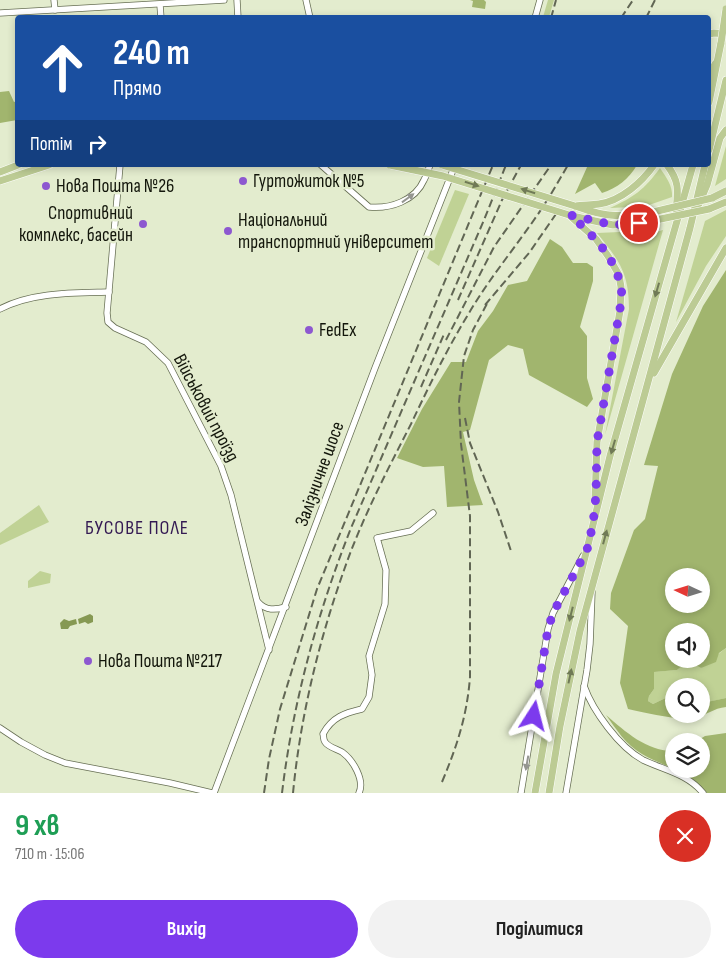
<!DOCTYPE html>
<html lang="uk">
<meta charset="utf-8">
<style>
body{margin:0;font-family:"Sofia Sans Condensed",sans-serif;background:#f2f2f2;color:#222;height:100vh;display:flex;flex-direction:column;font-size:19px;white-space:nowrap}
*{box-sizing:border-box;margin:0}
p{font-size:16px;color:#767676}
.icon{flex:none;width:28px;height:28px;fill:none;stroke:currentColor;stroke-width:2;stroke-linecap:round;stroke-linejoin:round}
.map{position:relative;height:793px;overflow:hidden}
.drawer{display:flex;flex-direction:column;background:#fff;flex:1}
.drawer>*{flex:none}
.hud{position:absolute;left:15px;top:15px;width:696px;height:152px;border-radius:5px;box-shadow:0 2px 8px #0003;background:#1a4fa0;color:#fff;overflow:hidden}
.needle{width:32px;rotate:274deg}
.controls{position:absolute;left:665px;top:568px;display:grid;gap:10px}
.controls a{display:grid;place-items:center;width:45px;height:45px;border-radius:50%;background:#fff;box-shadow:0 2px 8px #0003;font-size:25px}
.pin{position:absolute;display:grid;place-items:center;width:42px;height:42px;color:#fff;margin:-21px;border:2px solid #fff;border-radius:50%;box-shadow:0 1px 5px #0007}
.me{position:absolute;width:55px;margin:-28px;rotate:9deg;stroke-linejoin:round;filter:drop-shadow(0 0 4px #0008)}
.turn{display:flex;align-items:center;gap:18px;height:105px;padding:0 15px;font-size:22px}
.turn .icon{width:65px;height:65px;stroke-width:2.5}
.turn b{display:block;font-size:35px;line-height:42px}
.then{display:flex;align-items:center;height:48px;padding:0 15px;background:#0003;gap:10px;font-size:19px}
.round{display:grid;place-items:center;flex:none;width:52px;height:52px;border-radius:26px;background:#f2f2f2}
.overview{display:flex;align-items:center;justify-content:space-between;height:85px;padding:0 15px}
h1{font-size:30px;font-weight:700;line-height:38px;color:#1e9e55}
.cta{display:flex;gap:10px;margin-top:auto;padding:10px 15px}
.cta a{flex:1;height:58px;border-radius:30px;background:#7c3aed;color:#fff;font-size:20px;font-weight:700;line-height:58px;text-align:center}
.cta a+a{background:#f2f2f2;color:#222}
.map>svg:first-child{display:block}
.green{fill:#c0d295}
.forest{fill:#a1b56e;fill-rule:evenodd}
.water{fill:#869953}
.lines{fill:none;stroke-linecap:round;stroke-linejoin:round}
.minor-casing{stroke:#676f54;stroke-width:7}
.major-casing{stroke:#fff;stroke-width:8}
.minor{stroke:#fff;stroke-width:5.5}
.major{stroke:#bccb94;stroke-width:7}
.rail{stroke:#616654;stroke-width:2;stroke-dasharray:8 4;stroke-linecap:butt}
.major-bridge-casing{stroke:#fff;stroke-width:8;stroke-linecap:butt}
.major-bridge{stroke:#bccb94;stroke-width:7}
.oneway{fill:#707a56}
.oneway2{fill:#959691}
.route{stroke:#7c3aed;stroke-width:9;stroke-dasharray:0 16.2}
.poi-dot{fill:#8d58d0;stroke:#e3ecce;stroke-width:2}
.labels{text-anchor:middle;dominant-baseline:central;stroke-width:5;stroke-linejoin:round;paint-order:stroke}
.poi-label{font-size:19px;fill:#13160b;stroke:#e3ecce;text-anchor:start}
.street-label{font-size:19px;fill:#13160b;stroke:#e3ecce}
.neighbourhood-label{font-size:20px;letter-spacing:1px;fill:#341a53;stroke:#e3ecce}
</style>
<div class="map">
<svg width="726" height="793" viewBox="0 0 726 793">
<rect width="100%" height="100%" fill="#e3ecce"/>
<g class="green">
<path d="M548,0H554L549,17H543Z"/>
<path d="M726,146V179L715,186Z"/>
<path d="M660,168C666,177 673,186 672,197L649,205L632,207L610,208C634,197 644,190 660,168Z"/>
<path d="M455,190L469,194L439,266L427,258Z"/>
<path d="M726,210V236L706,266L676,322L705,221Z"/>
<path d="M663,230L605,435L629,309C629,273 619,260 597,233L642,231L645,235Z"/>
<path d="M39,505L49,522L0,545V533Z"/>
<path d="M40,571L51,574L50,583L28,588V581Z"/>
<path d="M726,648V698L708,702L701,707V686H674V708L671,707L674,694L653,704L648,701L649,696L654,689L653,672L677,670L688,660L701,668Z"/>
</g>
<g class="forest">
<path d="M470,0H484L486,2L485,9L472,7L473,1Z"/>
<path d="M9,91L14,102L17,101V120L0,123V92Z"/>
<path d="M588,165H637C629,179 617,188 602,193L595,183L575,194Z"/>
<path d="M550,239L562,247L573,263H587L593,267V281L580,327L587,336V378L593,399L587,407L529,375L523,349L508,345L489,360L470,430L463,432L474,480L483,505L447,507L444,466L423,467L397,458L422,409L451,362H466L478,331L493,311L508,285L527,281Z"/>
<path d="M726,270V648L719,653L716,662L701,668L688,661L677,670L654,672V689L649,696L648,701L653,704L674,694L671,707L674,708V714H701V707L707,702L726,698V707C714,708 705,716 693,718C674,720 647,713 628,709L620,683L628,626L610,609L611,593L634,530L645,519L658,466L644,465L672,374L703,306ZM701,576V604H674V576ZM674,631H701V659H674Z"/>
<path d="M606,715C626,732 646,751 674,751V769H701V741H697L705,736L726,733V793H707C689,770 666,768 642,754C626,745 616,729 606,715Z"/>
</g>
<g class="water">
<path d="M90,614L93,616V622L88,624L85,622L79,624L78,619Z"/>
<path d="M64,619L69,621L76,619L77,624L70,626L68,629H61L60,623Z"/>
</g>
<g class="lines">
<g class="minor-casing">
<g id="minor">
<path d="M54,0L55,10"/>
<path d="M237,0L238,18"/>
<path d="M306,0L310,18"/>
<path d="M160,5L161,18"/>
<path d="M0,13L224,0"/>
<path d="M535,18L540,0"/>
<path d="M120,165L107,313L108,322L115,328L146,342L168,363L221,466L231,495L269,650"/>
<path d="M321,165L369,207C390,209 415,201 424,180C427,175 428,170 430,165"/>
<path d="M0,309C32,292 73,293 109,292"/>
<path d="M258,602C266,611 275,610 286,607"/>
<path d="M584,686C593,711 619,747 643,760C664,770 688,774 703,793"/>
<path d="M0,728L21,742L45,755L65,763L170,783L212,793"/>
<path d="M214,793L375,368L455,165"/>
<path d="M359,793C365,780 353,760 342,752C337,749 328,747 325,742C323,739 324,737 323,734C332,717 345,713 362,709L369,697L372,675L369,656L385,604L386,570L377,538L411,531L433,513"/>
<path d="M521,793L548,629L553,613L583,556"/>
<path d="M566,793L587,670L590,644L592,592"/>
</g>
</g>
<g class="major-casing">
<g id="major">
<path d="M709,34L714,33L726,34"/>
<path d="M709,76L715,64"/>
<path d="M709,102L721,43"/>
<path d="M709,150L726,80"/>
<path d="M667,165C680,182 678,191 676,211"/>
<path d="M0,172L18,165"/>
<path d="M0,181L49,165"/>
<path d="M712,198L726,191"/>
<path d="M699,204L707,185L720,138L726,130"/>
<path d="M575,206C583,205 591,205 599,204C621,201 642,182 654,165"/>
<path d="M578,207C608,218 622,217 653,212"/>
<path d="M709,209L726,202"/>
<path d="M569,215L596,239L608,256L619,275L621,287L620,311L597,442L595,502"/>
<path d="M572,216L613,225L651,221"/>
<path d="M654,373L726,248"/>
<path d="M535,793L556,674L610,456L693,165"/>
<path d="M549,793L560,726L580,631L690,228L705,165"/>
</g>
</g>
<use href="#minor" class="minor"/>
<use href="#major" class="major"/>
<g class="rail">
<path d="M551,18L556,0"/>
<path d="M621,18L633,0"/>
<path d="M646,18L655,0"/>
<path d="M458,300L502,200L521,165"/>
<path d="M485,305L529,253L556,214"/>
<path d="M446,340L494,247L551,165"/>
<path d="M421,387L445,332"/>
<path d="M465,418L470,443L498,512L511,551"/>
<path d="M442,782C457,746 467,716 470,677V516L461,444L459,402L464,356L473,330L489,300"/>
<path d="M264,793L269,759L280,709L317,589L493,165"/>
<path d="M282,793C293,702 317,614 351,528L484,220L506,165"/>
<path d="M293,793C301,710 322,628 351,551C368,507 390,465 411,424C429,386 447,349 469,313C489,279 514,249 536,217C548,200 558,182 568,165"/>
</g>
<g class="major-bridge-casing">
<g id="major-bridge">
<path d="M721,43L726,9"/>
<path d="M390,165L443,176L569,215"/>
<path d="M442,165L575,206"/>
<path d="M653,212L712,198"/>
<path d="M651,221L709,209"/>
</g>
</g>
<use href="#major-bridge" class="major-bridge"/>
</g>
<defs><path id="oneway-solid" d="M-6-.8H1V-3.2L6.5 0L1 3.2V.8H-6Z" transform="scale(1.25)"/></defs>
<g class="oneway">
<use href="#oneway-solid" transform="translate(472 184) rotate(17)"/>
<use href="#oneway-solid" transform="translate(528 191) rotate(-162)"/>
<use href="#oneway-solid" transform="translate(657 290) rotate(106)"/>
<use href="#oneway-solid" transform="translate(613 447) rotate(106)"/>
<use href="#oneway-solid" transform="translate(605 537) rotate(-75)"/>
<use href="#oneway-solid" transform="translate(571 614) rotate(104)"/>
<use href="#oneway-solid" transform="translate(570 676) rotate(-78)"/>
</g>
<g class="oneway2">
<use href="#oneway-solid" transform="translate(408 198) rotate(-36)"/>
<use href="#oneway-solid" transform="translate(527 763) rotate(100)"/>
</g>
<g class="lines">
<path class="route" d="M534,716L548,629L553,613L587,550L593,524L596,495L597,442L622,297C620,261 595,237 570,215L613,225L639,223"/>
</g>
<g class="poi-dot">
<circle cx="243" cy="181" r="5"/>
<circle cx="46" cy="186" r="5"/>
<circle cx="143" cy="224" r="5"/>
<circle cx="228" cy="231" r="5"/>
<circle cx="309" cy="330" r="5"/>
<circle cx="88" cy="661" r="5"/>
</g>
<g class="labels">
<g class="poi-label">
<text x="253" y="181">Гуртожиток №5</text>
<text x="56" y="186">Нова Пошта №26</text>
<text x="133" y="213" text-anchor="end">Спортивний<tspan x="133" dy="22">комплекс, басейн</tspan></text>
<text x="238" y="220">Національний<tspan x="238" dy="22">транспортний університет</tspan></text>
<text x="319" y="330">FedEx</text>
<text x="98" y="661">Нова Пошта №217</text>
</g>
<g class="street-label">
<text transform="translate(206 408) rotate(62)">Військовий проїзд</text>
<text transform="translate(320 474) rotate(-70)">Залізничне шосе</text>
</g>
<g class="neighbourhood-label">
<text x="137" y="528">БУСОВЕ ПОЛЕ</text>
</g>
</g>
</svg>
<div class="controls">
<a><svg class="needle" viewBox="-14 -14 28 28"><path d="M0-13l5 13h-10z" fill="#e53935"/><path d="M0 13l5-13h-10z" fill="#767676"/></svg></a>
<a><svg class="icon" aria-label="sound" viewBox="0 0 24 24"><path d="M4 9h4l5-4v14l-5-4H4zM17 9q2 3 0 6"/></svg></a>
<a><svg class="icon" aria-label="search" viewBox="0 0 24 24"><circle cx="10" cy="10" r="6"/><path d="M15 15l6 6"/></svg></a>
<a><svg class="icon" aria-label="layers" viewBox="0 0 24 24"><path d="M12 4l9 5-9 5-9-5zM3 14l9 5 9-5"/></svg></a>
</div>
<div class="pin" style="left:639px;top:223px;background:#d93025"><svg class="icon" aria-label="arrive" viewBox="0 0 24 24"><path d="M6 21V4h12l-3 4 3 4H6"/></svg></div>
<svg class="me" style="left:534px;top:716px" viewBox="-20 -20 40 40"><path d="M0-17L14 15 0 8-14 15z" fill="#7c3aed" stroke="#fff" stroke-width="4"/></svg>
<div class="hud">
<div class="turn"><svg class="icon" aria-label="ahead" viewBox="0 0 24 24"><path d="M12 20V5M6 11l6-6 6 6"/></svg><div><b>240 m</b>Прямо</div></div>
<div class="then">Потім<svg class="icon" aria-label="right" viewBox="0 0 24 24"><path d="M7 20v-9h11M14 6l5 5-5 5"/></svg></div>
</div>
</div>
<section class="drawer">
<div class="overview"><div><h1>9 хв</h1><p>710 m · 15:06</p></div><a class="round" style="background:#d93025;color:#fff"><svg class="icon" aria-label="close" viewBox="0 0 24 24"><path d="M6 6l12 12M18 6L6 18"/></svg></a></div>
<div class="cta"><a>Вихід</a><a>Поділитися</a></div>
</section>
